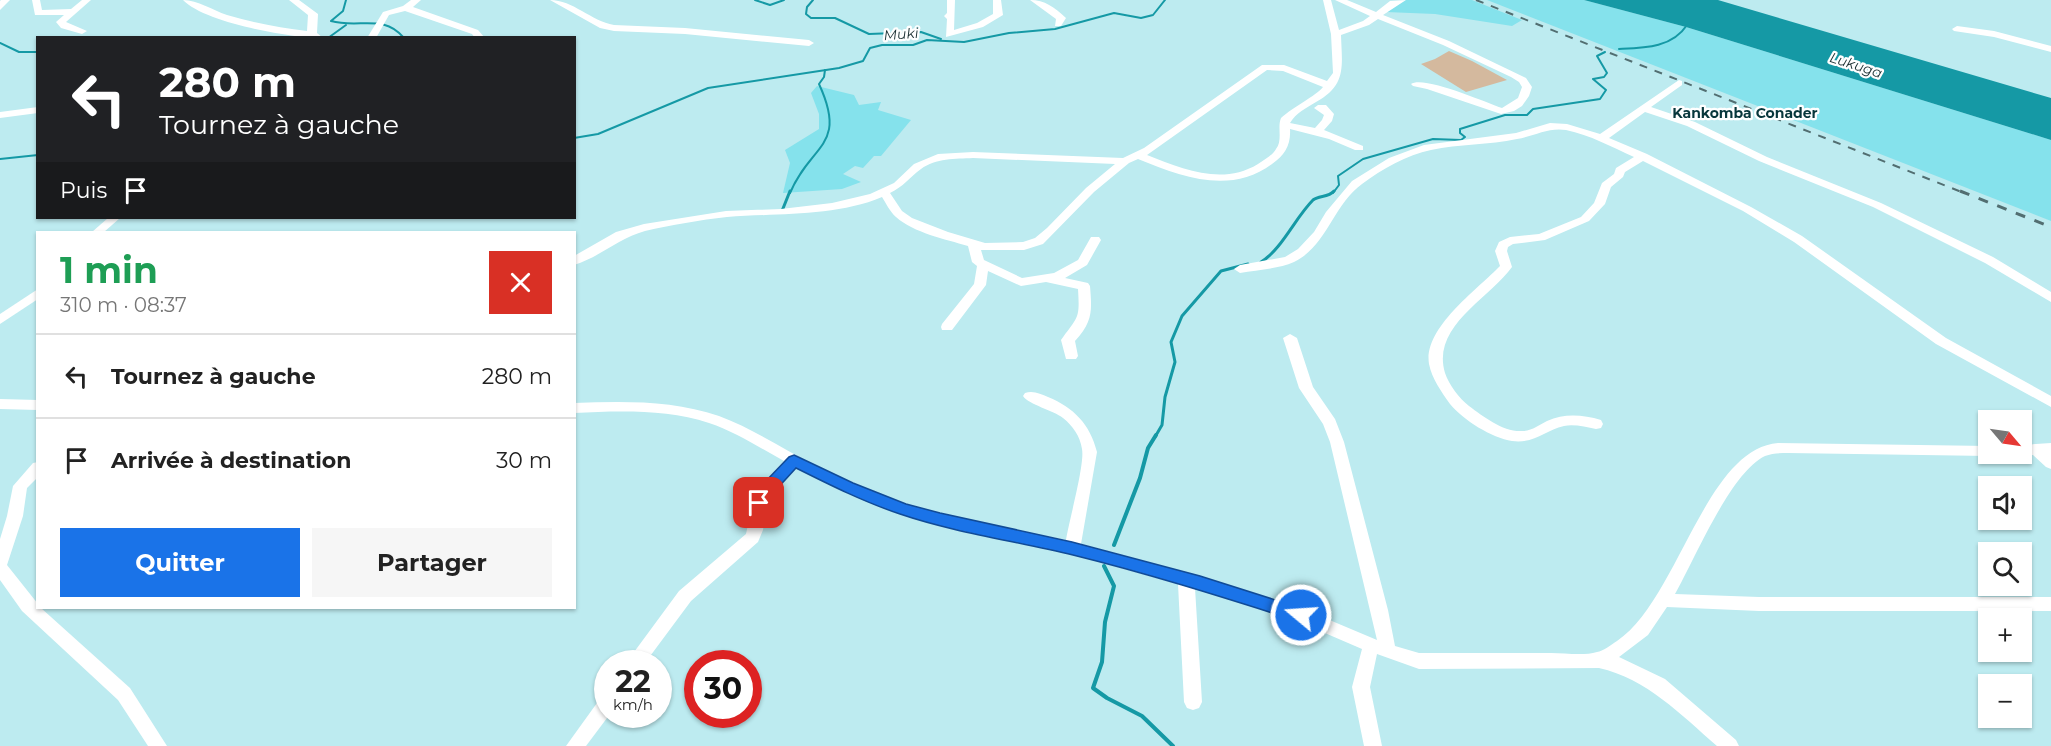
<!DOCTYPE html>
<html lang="fr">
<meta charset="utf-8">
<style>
body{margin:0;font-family:Montserrat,sans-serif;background:#f6f6f6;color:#222;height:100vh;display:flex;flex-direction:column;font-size:22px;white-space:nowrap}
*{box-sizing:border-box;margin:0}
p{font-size:20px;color:#767676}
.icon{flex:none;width:33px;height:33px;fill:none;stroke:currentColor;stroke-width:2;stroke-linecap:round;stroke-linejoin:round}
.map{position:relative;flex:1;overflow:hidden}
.details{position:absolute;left:36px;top:231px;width:540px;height:378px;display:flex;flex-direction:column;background:#fff;border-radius:0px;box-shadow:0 2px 4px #0004}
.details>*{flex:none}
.guide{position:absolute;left:36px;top:36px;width:540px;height:183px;border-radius:0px;box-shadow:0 2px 4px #0004;background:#202124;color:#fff;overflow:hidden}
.needle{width:39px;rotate:119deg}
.tools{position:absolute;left:1978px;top:410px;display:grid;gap:12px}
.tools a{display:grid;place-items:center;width:54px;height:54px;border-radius:0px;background:#fff;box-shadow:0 2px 4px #0004;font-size:30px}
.speed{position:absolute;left:594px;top:650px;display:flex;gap:12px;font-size:30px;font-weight:700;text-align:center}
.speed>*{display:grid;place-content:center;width:78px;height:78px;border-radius:50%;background:#fff;box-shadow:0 2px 4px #0004;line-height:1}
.speed small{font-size:15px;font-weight:400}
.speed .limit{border:9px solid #d22;background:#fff;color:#111}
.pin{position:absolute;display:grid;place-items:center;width:51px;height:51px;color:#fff;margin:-26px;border-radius:12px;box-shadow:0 3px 9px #0006}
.me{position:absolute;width:66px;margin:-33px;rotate:288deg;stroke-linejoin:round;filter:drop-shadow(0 0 4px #0008)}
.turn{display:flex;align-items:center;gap:21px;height:126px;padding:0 24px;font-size:27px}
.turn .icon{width:78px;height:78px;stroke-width:2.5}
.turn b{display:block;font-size:42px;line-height:51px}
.then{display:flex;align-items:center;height:57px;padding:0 24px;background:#0003;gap:12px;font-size:22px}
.round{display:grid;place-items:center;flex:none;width:63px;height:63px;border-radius:0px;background:#f6f6f6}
.summary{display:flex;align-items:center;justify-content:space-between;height:102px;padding:0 24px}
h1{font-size:36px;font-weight:700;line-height:45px;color:#1e9e55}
.action{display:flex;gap:12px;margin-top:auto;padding:12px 24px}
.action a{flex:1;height:69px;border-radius:0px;background:#1a73e8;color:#fff;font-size:24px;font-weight:700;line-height:69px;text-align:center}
.action a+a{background:#f6f6f6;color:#222}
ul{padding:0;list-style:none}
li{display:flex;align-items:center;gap:18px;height:84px;padding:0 24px;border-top:2px solid #e0e0e0}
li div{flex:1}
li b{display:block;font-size:22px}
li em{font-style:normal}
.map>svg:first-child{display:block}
.green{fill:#85e2ec}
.water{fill:#1599a5}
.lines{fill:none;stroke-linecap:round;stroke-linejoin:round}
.stream-far2{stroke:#1599a5;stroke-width:2}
.stream-far1{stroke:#1599a5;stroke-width:3}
.stream{stroke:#1599a5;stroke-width:4}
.building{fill:#d4b99e}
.minor{fill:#fff;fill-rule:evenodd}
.rail-far1{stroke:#526e71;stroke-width:2;stroke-dasharray:8 8;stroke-linecap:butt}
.rail{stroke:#526e71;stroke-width:3;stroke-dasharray:10 10;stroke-linecap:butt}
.route{fill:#1a73e8;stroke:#114b97;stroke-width:1.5}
.labels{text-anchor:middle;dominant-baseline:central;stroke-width:4.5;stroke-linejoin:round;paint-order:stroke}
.far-water-label{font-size:14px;font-style:italic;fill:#1b2f32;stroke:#fff}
.far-neighbourhood-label{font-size:14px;font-weight:bold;fill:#08373c;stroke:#fff}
</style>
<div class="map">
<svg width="2051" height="746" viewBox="0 0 2051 746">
<rect width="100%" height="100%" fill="#bdebf0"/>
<g class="green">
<path d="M1404,0H1472L1522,20L1512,26L1435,14L1386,12Z"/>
<path d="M1487,0H1584L1686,27L2051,140V221Z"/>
<path d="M817,86L854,95L859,105L881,102L878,110L911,120L881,156H874L863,168L855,166L843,174L861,182L842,189L783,193L790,163L785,150L819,129V114L811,93Z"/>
</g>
<path class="water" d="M1584,0H1718L2051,98V140L1686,27Z"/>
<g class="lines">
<g class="stream-far2">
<path d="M346,0L343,11L331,21C359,29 383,13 404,38"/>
<path d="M755,0L770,5L784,0"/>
<path d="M813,0L807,7L806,14L811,18H835L869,34L921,32L941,39"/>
<path d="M328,38L346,25"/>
<path d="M0,43L19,52H38"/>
<path d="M1619,49C1644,48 1672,48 1687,25"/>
<path d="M574,138L598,134L708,88L839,68L863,61L870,48L882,45H913L927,40L964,42L1009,33L1055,29L1114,13L1141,18L1153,15L1165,0"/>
<path d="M0,159L38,155"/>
<path d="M790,193C811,143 848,147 819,84L824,77L825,70"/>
<path d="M1333,193L1339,185L1338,176L1363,159L1433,139L1461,140L1465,137L1460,133V129L1505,115H1527L1533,109L1600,99L1606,90L1593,79L1604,77L1607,73L1597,56L1605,52"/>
</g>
<g class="stream-far1">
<path d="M782,211L790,191"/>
<path d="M1261,262C1282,249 1295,218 1313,200C1319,195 1328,198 1334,191"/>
<path d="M1155,437L1162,425L1165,397L1175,362L1171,342L1182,316L1221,271L1248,264"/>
</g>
<g class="stream">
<path d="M1114,545L1140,478L1148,448L1156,435"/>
<path d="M1104,566L1114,586L1105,622L1102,662L1093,688L1107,698L1142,716L1173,746"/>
</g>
</g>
<path class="building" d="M1449,51L1472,61L1507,80L1466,92L1421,64L1435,59Z"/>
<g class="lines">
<g class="minor">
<path d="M1,0H10L0,10V1Z"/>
<path d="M32,0H40L42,10L71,9L82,0H91L66,22L87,31L82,34L61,28L56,22L64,15H35Z"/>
<path d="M183,0C198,0 212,10 227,15C254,23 280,28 307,31L308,15L289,0H299L318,14L317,33L323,38C291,38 205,23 183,0Z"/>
<path d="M411,0H421L413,7L478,30L485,38H475L472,34L405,11L389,15L376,38H367L383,12L403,6Z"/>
<path d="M550,0C573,0 591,21 614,25L685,28L809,40L814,43L809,46L685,34L614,31L600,28Z"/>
<path d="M947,0H955L954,30L977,23L993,14V0H1001L1003,15L983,27L946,37L947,19L944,16L947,13Z"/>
<path d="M1030,0C1045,0 1054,7 1066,18L1061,26H1055L1056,19Z"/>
<path d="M1323,0H1331L1339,30L1363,21L1370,16L1335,0H1347L1376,12L1390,1L1406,0L1383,15L1449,41L1526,78L1532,87L1529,96L1522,106L1514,111L1501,114L1427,89L1413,86L1411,84C1423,75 1485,102 1502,108L1518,98L1522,87L1519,82L1511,77L1443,45L1378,19L1369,25L1341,35C1342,66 1347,85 1316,102C1306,108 1296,113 1290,123L1315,128L1322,120L1324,115L1314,108L1318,105H1326L1334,114L1332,121L1324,130L1363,146V150H1355L1329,139L1290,129C1291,145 1285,155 1272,164C1230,195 1182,177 1138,159L1129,163L1094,192L1043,244L1024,250H981L984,260L1022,278L1054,273L1078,260L1091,237H1099L1101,240L1087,265L1065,278L1088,283L1090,286C1092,311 1093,321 1075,341L1078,356L1076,359H1066L1061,340C1078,316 1080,320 1078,289L1046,282L1021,286L988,271L986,285L952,330H942L941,327L942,324L974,284L977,266L972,262L968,246C945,239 914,233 896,217C890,212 886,203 882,197C835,217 776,213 727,217C700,220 671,225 645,231C619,238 600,257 574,265V256L616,232L644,224L726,211L781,209L832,203L870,194L894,183L914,164L938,154L973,152L1123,158L1144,148L1262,65H1284L1327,81L1333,73L1331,34ZM1267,70L1283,71L1323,87C1316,96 1293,107 1281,118C1277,127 1283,140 1276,149C1273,155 1264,160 1258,164C1222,186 1183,169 1147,155ZM973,158L1115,164L1086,188L1047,228L1035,238L1023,242L985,243L948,232L912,218L902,211L890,193C903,187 910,177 921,169C936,158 955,159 973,158Z"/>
<path d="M1957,26L1994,31L2051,46V52L1994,37L1954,31L1952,29Z"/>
<path d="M1679,80L1682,81V85L1651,107L1695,122L1767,157L1881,203L1993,257L2051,292V302L1985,263L1873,207L1759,161L1687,126L1645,112L1609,138L1647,154L1751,207L1802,236L1946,338L2051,396V407L1936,344L1794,242L1743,211L1643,161L1625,172L1623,177L1611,187L1605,204L1589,221L1545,240L1513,244L1508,247L1507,251L1512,267C1489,299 1431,326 1445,373C1449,385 1459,398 1469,406C1484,417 1503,432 1522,431C1532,431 1539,425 1547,421C1565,413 1583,415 1601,420L1603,424L1601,428L1596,429C1586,427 1574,424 1564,426C1545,430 1535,444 1512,441C1492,438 1463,420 1450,404C1441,391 1432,379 1429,364C1423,328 1478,289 1500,266L1495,251L1499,242L1510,237L1539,234L1581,217L1594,203L1602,183L1614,174L1616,168L1634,157C1612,147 1590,135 1566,130C1549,127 1534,136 1517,139C1489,145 1459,144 1431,150C1407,155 1382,169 1362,184C1333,205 1327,246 1294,262C1278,269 1257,270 1240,273L1234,269L1240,265L1285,257L1298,249L1314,232L1326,212L1352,181L1389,158L1424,145L1516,133L1550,123L1567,124L1600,134Z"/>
<path d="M38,107V113L0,118V112Z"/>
<path d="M108,218H120L104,232H92Z"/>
<path d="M38,289V299L0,324V314Z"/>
<path d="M1290,334L1297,338L1313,387L1335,419L1344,442L1388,610L1395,646L1419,653C1463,653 1507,653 1551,653C1565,653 1584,656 1597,652C1603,651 1611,645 1617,641C1678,600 1705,449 1778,443L1989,446V453H1995L1989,456L1788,453C1781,453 1772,453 1765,456C1730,473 1695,559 1675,594L1759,597H2051V611H1759L1667,607L1648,635L1619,657L1665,679L1736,740L1739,746H1717C1680,714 1647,679 1599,668L1419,669L1377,654L1370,687L1382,746H1364L1352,687L1362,649L1297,621L1195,588L1202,702L1199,708L1193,710L1187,708L1184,702L1178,584L1072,554L940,526L903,515L796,468L768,500L763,530L758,542L691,601L645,663H626L679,591L746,534L753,500L763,483L784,461C760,448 736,432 709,423C666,409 619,411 574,413V403C623,401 673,400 719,416C754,429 784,450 817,466C845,480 876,492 905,504C955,522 1014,529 1066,540C1069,521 1085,464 1082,449C1080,436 1073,426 1063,418C1053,410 1029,405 1023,396L1025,393C1033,390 1041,394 1048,397C1074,408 1090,424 1097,452L1081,544L1200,576L1301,608L1377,640L1330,442L1323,424L1299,388L1283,338Z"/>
<path d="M0,399L38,400V410L0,409Z"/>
<path d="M2051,443V469L2046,467L2033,455H2022L2016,453H2022V445Z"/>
<path d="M38,462V477L27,488L23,516L7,565L38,604V608H41L130,688L167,746H148L118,700L22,611L0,580V539L7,516L13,486L33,463Z"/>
<path d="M608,694V714H610L586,746H566L602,696Z"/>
</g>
<path class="rail-far1" d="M1476,0L1964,193"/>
<path class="rail" d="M1960,191L2051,227"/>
</g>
<path class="route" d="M794,455L853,483L906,504L940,513L1072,542L1200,576L1307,610L1309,615L1307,620L1301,622C1225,598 1150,574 1073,555C1016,541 956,533 900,514C864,502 830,485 796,468L775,491L765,507H754L752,503L764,483L789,457Z"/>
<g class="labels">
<g class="far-water-label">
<text transform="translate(901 34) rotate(-4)">Muki</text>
<text transform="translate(1856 65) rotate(18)">Lukuga</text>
</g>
<g class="far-neighbourhood-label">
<text x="1745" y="113">Kankomba Conader</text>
</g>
</g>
</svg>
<div class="tools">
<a><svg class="needle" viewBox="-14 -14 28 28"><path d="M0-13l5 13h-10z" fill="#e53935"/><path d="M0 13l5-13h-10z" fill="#767676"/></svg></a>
<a><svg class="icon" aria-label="sound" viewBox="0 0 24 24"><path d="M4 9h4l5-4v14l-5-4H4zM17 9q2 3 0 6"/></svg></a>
<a><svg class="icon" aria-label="search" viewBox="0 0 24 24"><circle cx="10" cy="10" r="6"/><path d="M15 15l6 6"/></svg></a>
<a>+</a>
<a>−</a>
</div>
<div class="speed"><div>22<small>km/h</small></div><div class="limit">30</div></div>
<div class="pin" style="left:759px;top:503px;background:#d93025"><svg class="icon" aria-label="arrive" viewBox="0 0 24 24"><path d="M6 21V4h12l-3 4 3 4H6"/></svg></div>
<svg class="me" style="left:1301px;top:615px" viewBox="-20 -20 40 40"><circle r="17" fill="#1a73e8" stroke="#fff" stroke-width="3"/><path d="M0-11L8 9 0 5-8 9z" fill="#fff"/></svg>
<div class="guide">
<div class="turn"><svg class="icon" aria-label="left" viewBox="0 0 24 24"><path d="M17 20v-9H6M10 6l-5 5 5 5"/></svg><div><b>280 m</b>Tournez à gauche</div></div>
<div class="then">Puis<svg class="icon" aria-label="arrive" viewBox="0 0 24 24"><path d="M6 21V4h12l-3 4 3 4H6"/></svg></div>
</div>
<section class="details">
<div class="summary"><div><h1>1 min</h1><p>310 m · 08:37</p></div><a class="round" style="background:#d93025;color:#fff"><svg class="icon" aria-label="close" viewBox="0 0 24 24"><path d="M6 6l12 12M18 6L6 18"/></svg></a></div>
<ul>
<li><svg class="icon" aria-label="left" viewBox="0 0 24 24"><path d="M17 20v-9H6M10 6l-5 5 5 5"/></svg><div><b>Tournez à gauche</b></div><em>280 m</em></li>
<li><svg class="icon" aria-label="arrive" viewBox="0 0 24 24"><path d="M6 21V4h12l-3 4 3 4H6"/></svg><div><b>Arrivée à destination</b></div><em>30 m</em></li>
</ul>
<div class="action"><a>Quitter</a><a>Partager</a></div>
</section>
</div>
